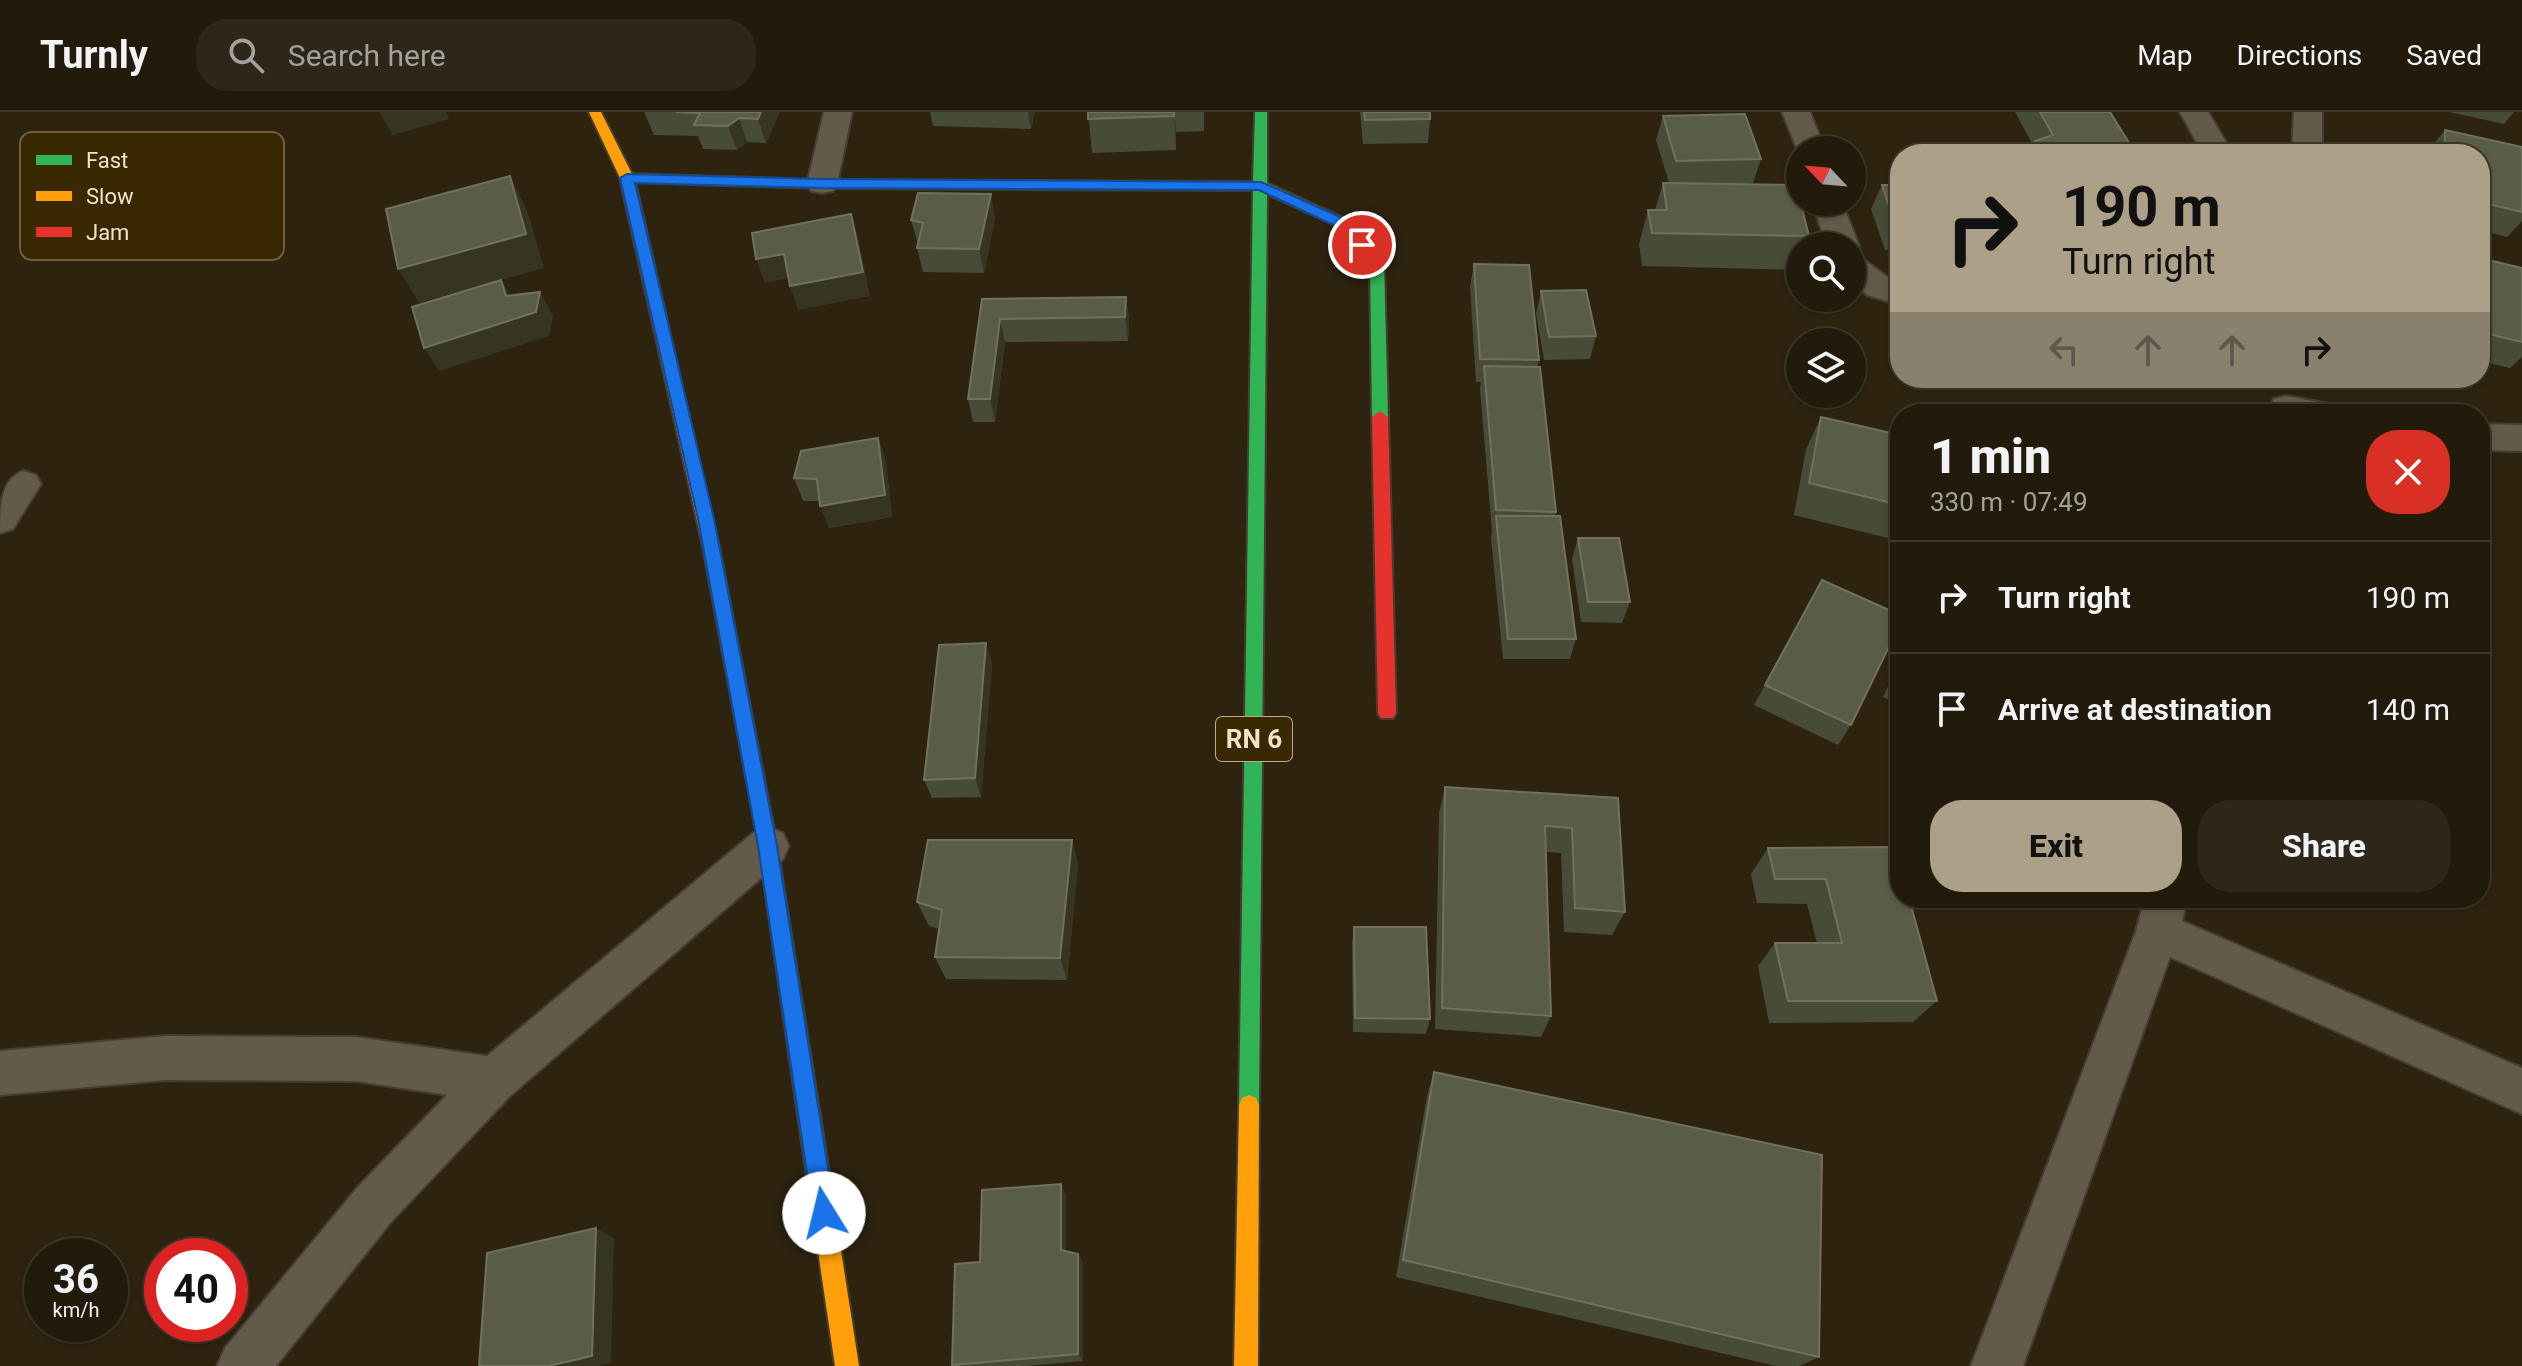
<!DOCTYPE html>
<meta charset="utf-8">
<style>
body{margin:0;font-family:Roboto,sans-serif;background:#2e2719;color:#f1f3f6;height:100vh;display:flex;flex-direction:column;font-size:30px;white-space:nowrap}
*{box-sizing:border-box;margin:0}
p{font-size:26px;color:#a2a19d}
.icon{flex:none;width:44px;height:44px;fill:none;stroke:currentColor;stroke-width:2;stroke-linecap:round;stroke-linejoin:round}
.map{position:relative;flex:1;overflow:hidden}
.panel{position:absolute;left:1890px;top:292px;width:600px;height:504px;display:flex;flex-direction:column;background:#221a0b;border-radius:32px;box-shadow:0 2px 6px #0004,0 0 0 2px #3f382c}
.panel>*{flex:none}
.banner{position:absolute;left:1890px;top:32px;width:600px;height:244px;border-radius:32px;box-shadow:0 2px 6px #0004,0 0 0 2px #3f382c;background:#aca089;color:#111;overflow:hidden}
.needle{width:52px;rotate:296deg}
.fabs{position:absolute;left:1786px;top:24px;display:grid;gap:16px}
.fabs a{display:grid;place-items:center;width:80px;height:80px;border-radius:50%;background:#221a0b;box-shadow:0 2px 6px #0004,0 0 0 2px #3f382c;font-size:40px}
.speed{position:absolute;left:24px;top:1126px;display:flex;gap:16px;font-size:40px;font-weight:700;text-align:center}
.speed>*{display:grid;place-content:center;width:104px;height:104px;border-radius:50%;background:#221a0b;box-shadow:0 2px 6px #0004,0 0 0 2px #3f382c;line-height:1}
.speed small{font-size:20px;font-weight:400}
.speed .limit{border:12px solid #d22;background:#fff;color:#111}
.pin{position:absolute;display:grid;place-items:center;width:68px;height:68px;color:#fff;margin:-34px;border:4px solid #fff;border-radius:50%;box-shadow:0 2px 8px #0007}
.me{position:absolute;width:88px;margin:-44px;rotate:351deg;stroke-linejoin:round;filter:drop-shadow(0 0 6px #0008)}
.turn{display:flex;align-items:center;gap:28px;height:168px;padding:0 40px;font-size:36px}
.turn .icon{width:104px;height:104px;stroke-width:2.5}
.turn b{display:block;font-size:56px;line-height:68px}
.lanes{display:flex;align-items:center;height:76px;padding:0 40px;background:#0003;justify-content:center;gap:40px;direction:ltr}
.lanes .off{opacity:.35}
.round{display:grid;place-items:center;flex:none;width:84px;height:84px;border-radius:32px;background:#2e2719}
.overview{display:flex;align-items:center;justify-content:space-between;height:136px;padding:0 40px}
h1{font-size:48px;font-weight:800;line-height:60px}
.action{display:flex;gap:16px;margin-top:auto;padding:16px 40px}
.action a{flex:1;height:92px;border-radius:32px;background:#aca089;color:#111;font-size:32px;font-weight:800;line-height:92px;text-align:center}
.action a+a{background:#2e2719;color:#f1f3f6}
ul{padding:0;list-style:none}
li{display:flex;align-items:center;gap:24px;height:112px;padding:0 40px;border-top:2px solid #3f382c}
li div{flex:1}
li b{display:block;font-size:30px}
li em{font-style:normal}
header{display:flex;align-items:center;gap:48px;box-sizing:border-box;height:112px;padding:0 40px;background:#221a0b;border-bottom:2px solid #3f382c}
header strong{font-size:38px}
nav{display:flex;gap:44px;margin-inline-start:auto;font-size:28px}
.search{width:560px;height:72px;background:#2e2719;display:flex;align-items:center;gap:20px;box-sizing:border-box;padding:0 28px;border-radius:32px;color:#a2a19d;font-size:30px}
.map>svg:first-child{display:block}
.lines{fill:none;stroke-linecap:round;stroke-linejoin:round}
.street-casing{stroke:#453e2e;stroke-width:4}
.fast-casing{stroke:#453e2e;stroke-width:4}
.slow-casing{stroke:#453e2e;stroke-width:4}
.jam-casing{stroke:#453e2e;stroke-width:4}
.street{fill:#635a49;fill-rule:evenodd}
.fast{fill:#30b455;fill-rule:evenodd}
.slow{fill:#ff9f0a;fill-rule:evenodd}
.jam{fill:#e5322d;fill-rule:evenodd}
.wall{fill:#474c36}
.shaded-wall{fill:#353520}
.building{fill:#595d46;stroke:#71725b;stroke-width:2}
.route{fill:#1a73e8;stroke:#114b97;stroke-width:2}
.labels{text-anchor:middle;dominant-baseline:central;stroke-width:7;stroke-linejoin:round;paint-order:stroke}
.shield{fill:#3a2802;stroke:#baac8f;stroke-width:2}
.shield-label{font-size:26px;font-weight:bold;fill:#f1e4cb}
.key{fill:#3a2802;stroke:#71603e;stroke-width:2}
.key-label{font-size:22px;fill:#f1e4cb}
</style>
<header>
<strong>Turnly</strong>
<div class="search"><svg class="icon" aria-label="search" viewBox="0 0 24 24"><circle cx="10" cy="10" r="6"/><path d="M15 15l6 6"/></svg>Search here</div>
<nav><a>Map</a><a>Directions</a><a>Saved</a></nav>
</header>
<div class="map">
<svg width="2522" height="1254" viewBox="0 0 2522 1254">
<rect width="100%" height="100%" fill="#2d230f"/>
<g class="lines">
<g class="street-casing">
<g id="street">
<path d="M824,0H852L837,72L833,79L822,81L811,79L807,72Z"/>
<path d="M1782,0H1810L1825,38H1800V44Z"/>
<path d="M2180,0H2208L2233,42H2203Z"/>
<path d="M2294,0H2322V42H2292Z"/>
<path d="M1812,90H1842L1859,134L1854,141L1852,134H1827Z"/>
<path d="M1852,143C1871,148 1881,165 1900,171V193L1867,183L1852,170Z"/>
<path d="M2286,284L2334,293L2339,302H2272L2269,296L2274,287Z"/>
<path d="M2480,312L2522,313V339L2480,338Z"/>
<path d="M23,359L36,363L41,372L13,417L0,421C0,395 0,368 23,359Z"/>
<path d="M768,715L783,721L789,734L783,747L510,984L391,1110L276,1254H217L225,1236L357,1076L447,983L356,969L165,968L0,983V939L165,924L356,925L487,944L753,721Z"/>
<path d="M2145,786H2187L2182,809L2522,956V1002L2170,845L2023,1254H1971L2136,819Z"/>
</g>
</g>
<g class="fast-casing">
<g id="fast">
<path d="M1255,0H1267V71L1352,110L1384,152L1388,305L1380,311L1372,305L1370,153L1342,116L1267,82L1259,993L1256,1000L1249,1003L1242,1000L1239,993L1253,78L822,76L627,70L620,66L627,62L822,68L1253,70Z"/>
<path d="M711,429L719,435L777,734L820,1004L816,1011L809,1014L802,1011L798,1004L759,734L703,435Z"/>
</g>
</g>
<g class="slow-casing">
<g id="slow">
<path d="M589,0H601L634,66L719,435L711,441L703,435L620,66Z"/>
<path d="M1249,983L1256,986L1259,993L1258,1254H1234L1239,993L1242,986Z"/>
<path d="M809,994L816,997L820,1004L859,1254H835L798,1004L802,997Z"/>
</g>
</g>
<g class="jam-casing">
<path id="jam" d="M1380,299L1388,305L1396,601L1393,606H1381L1378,601L1372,305Z"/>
</g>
<use href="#street" class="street"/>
<use href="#fast" class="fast"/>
<use href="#slow" class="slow"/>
<use href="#jam" class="jam"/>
</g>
<g class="wall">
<path d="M644,0H780L766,31L747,30L737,38L703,37L698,24L654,23Z"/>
<path d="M930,0H1035L1031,17L933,14Z"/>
<path d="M1088,0H1204V19L1176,20V38L1092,41Z"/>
<path d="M1360,0H1430V7L1428,31L1363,32Z"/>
<path d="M2015,0H2110L2136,42H2028L2033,33Z"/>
<path d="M2449,0H2514L2504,12Z"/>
<path d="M1663,4L1761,47L1753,71L1719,72L1809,124L1805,134H1800V146L1795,158L1642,154L1639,132L1648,98H1655L1663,71H1669L1656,28Z"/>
<path d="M2445,18L2522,35V109L2507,125L2480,118V42H2425Z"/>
<path d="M1882,73H1900V138H1885L1871,97Z"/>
<path d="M995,106L984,161L923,160L917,136L918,132L911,108Z"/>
<path d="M2480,146L2522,156V245L2510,256L2480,249Z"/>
<path d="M1474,152L1539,248L1537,255L1556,400L1555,404L1576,527L1570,547H1503L1491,426L1492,420L1480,277L1481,270H1476L1470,175Z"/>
<path d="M1541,179L1596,224L1590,247L1544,248L1536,202Z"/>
<path d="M1126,185L1129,208L1128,229L1005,230L995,310H973L968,287L982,187Z"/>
<path d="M1821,305L1900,323V429L1794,403L1806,337Z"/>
<path d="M878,326L886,349L892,405L829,416L819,389H803L794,366Z"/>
<path d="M1578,426L1630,490L1622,511L1581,510L1572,447Z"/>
<path d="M1822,468L1851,613L1838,633L1754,593Z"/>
<path d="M986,531L992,552L981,685L932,686L924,668Z"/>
<path d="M1900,548V592L1883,585Z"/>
<path d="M1445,675L1618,686L1625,800L1612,823L1564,820L1561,741L1546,740L1551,904L1541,925L1435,917L1439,701Z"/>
<path d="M1072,728L1078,753L1067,868L946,867L935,845L939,817L929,814L917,790Z"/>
<path d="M1895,735L1937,889L1913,910L1769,911L1758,854L1775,831H1817L1807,792L1757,791L1751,762L1768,736Z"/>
<path d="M1354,815L1430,907L1426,922L1353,920L1352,831Z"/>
<path d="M1434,960L1819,1245L1799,1254H1776L1396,1165L1427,984Z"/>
<path d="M1066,1083V1139L1078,1142L1083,1151V1249L1027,1254H954L952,1253L980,1150Z"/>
</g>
<g class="shaded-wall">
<path d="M379,0H446L449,7L393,23Z"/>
<path d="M761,0H780L766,31L758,7Z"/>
<path d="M1028,0H1035L1031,17Z"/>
<path d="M1174,0L1176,20V38Z"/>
<path d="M739,6L747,30L737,38L728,14Z"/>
<path d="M510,64L527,98L544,156L501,168L514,191L540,180L553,204L549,224L439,259L424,236L506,184L501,168L419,191L398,157Z"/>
<path d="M991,82L995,106L984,161L979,137Z"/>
<path d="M851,102L858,126L870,184L798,198L790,174Z"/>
<path d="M784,142L793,165L765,171L756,147Z"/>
<path d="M1126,185L1129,208L1128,229L1125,205Z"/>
<path d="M1000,207L1005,230L995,310L990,287Z"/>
<path d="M878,326L886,349L892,405L829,416L820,394Z"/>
<path d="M986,531L992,552L981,685L975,666Z"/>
<path d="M1072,728L1078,753L1067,868L1060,846Z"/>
<path d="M1061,1072L1066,1083V1148L1061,1138Z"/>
<path d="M596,1116L614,1126L611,1251L598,1254H549Z"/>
<path d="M1078,1142L1083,1151V1249L1078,1242Z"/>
</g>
<g class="building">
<path d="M676,0H761L758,7L739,6L728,14L694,13L700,1Z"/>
<path d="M1088,0H1174V4L1088,7Z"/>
<path d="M1364,0H1430V7L1365,8Z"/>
<path d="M2040,0H2110L2136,42H2042L2035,29L2053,23Z"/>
<path d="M1745,2L1761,47L1676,49L1663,4Z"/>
<path d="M2445,18L2522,35V100L2480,90V42H2445Z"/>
<path d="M510,64L526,122L398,157L386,97Z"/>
<path d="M1663,71L1796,73L1809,124L1652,121L1648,98H1667Z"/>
<path d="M1882,73H1900V115H1896Z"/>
<path d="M918,81L991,82L979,137L917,136L923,111L911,108Z"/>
<path d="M851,102L863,160L790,174L784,142L756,147L752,121Z"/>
<path d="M2480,146L2522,156V230L2480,220Z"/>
<path d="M1474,152L1529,153L1539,248L1480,247Z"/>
<path d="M501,168L506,184L540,180L536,200L424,236L412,195Z"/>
<path d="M1586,178L1596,224L1549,225L1541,179Z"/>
<path d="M1126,185L1125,205L1000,207L990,287H968L982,187Z"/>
<path d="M1484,254L1540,255L1556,400L1496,398Z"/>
<path d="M1821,305L1900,323V393L1809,371Z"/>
<path d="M878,326L885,383L820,394L817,367L794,366L801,339Z"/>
<path d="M1496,404H1560L1576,527H1508Z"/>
<path d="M1578,426H1619L1630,490H1588Z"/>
<path d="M1822,468L1900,503V512L1851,613L1765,573Z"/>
<path d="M986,531L975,666L924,668L939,533Z"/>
<path d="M1445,675L1618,686L1625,800L1575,796L1572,716L1545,714L1551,904L1442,896Z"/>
<path d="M928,728H1072L1060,846L935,845L942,798L917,790Z"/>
<path d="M1895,735L1900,752V786H1909L1937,889H1788L1775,831H1842L1826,767H1775L1768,736Z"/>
<path d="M1354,815H1426L1430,907L1355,906Z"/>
<path d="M1434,960L1822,1043L1819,1245L1403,1148Z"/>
<path d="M1061,1072V1138L1078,1142V1242L952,1253L955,1152L980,1150L982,1078Z"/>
<path d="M596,1116L592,1244L549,1254H479L487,1141Z"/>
</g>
<path class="route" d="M627,62L822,67L1261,70L1352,110L1369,133L1367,136H1357L1342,117L1259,78L822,76L635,71L714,407L777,734L835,1101L832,1109L824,1112L816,1109L813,1101L758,734L698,407L620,66Z"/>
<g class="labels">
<rect class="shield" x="1216" y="605" width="76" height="44" rx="6"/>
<g class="shield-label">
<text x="1254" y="627">RN 6</text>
</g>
</g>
<rect x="20" y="20" width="264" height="128" rx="12" class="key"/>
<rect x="36" y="43" width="36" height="10" fill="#30b455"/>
<rect x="36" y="79" width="36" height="10" fill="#ff9f0a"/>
<rect x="36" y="115" width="36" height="10" fill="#e5322d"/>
<g class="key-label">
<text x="86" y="56">Fast</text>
<text x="86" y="92">Slow</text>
<text x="86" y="128">Jam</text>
</g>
</svg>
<div class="fabs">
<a><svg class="needle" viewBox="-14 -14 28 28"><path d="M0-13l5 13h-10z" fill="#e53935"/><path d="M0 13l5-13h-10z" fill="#a2a19d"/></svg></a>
<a><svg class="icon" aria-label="search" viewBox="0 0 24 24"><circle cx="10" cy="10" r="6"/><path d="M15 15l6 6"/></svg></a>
<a><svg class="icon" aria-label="layers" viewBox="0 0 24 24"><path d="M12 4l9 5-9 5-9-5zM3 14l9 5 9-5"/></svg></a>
</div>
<div class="speed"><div>36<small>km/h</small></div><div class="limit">40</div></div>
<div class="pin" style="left:1362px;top:133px;background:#d93025"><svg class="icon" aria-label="arrive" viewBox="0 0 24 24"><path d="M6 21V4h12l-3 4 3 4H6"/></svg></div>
<svg class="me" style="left:824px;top:1101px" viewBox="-20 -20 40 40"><circle r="19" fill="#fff"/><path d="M0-13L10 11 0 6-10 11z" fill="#1a73e8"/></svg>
<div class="banner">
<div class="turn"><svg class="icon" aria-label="right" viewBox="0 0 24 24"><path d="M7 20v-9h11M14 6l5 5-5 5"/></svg><div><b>190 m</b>Turn right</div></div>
<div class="lanes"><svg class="icon off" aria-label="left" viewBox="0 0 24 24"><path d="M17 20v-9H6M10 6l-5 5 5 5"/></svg><svg class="icon off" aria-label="ahead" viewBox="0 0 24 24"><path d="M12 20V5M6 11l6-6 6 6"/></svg><svg class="icon off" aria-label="ahead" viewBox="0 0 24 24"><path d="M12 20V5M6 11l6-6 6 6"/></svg><svg class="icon" aria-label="right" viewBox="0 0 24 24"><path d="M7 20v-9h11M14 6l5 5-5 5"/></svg></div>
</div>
<section class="panel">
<div class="overview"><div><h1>1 min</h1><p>330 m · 07:49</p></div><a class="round" style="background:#d93025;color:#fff"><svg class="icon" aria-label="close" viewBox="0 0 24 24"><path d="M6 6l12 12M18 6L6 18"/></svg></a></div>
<ul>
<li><svg class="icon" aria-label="right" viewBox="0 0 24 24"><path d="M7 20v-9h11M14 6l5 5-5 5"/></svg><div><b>Turn right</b></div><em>190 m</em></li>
<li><svg class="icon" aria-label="arrive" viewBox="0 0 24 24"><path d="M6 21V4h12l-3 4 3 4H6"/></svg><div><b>Arrive at destination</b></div><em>140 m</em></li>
</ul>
<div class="action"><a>Exit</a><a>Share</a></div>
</section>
</div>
